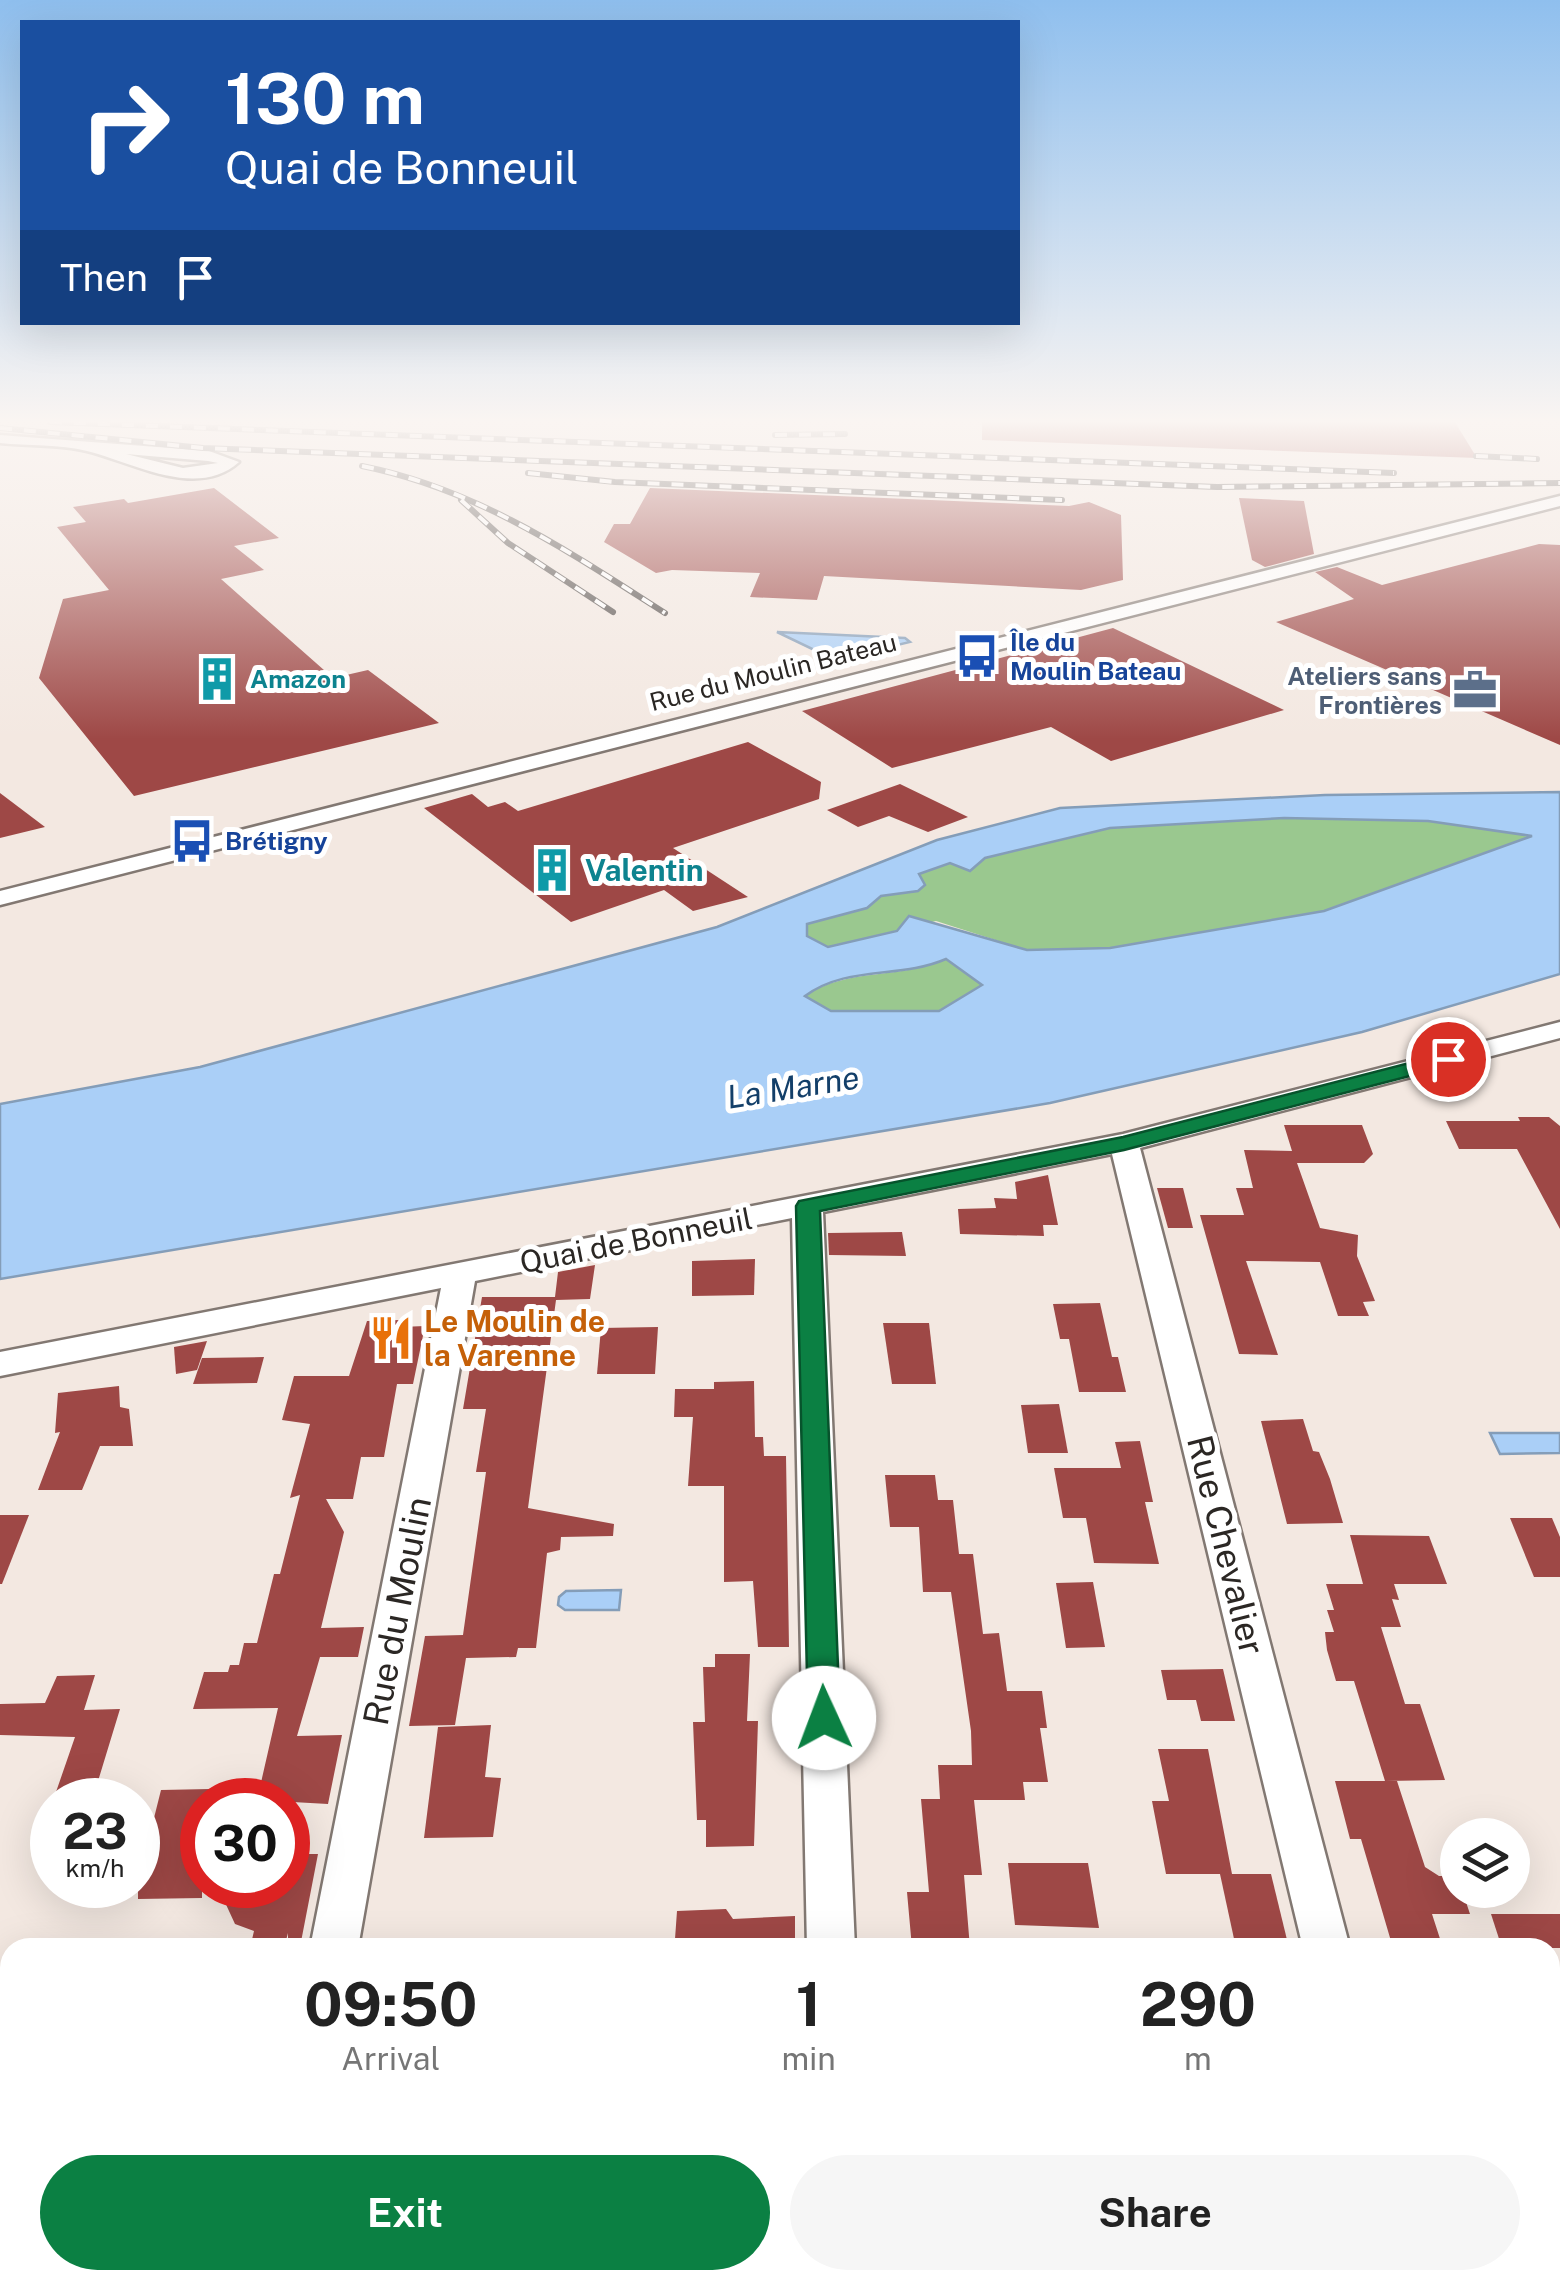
<!DOCTYPE html>
<meta charset="utf-8">
<style>
body{margin:0;font-family:"Public Sans",sans-serif;background:#f6f6f6;color:#222;height:100vh;display:flex;flex-direction:column;font-size:38px;white-space:nowrap}
*{box-sizing:border-box;margin:0}
p{font-size:32px;color:#767676}
.icon{flex:none;width:55px;height:55px;fill:none;stroke:currentColor;stroke-width:2;stroke-linecap:round;stroke-linejoin:round}
.map{position:relative;flex:1;overflow:hidden}
.sheet{position:absolute;left:0px;top:1938px;width:1560px;height:352px;display:flex;flex-direction:column;background:#fff;border-radius:30px 30px 0 0;box-shadow:0 10px 40px #0002}
.sheet>*{flex:none}
.top-card{position:absolute;left:20px;top:20px;width:1000px;height:305px;border-radius:0px;box-shadow:0 10px 40px #0002;background:#1a4fa0;color:#fff;overflow:hidden}
.controls{position:absolute;left:1440px;top:1818px;display:grid;gap:20px}
.controls a{display:grid;place-items:center;width:90px;height:90px;border-radius:50%;background:#fff;box-shadow:0 10px 40px #0002;font-size:50px}
.speed{position:absolute;left:30px;top:1778px;display:flex;gap:20px;font-size:50px;font-weight:700;text-align:center}
.speed>*{display:grid;place-content:center;width:130px;height:130px;border-radius:50%;background:#fff;box-shadow:0 10px 40px #0002;line-height:1}
.speed small{font-size:25px;font-weight:400}
.speed .limit{border:15px solid #d22;background:#fff;color:#111}
.pin{position:absolute;display:grid;place-items:center;width:85px;height:85px;color:#fff;margin:-42px;border:5px solid #fff;border-radius:50%;box-shadow:0 2px 10px #0007}
.me{position:absolute;width:110px;margin:-55px;rotate:358deg;stroke-linejoin:round;filter:drop-shadow(0 0 8px #0008)}
.turn{display:flex;align-items:center;gap:35px;height:210px;padding:0 40px;font-size:45px}
.turn .icon{width:130px;height:130px;stroke-width:2.5}
.turn b{display:block;font-size:70px;line-height:85px}
.then{display:flex;align-items:center;height:95px;padding:0 40px;background:#0003;gap:20px;font-size:38px}
.eta{display:flex;justify-content:space-evenly;align-items:center;height:170px;text-align:center}
.eta b{font-size:60px;font-weight:700;line-height:70px}
.cta{display:flex;gap:20px;margin-top:auto;padding:20px 40px}
.cta a{flex:1;height:115px;border-radius:60px;background:#0b8043;color:#fff;font-size:40px;font-weight:700;line-height:115px;text-align:center}
.cta a+a{background:#f6f6f6;color:#222}
.map>svg:first-child{display:block}
.green{fill:#9ac88f}
.water{fill:#aacff7;stroke:#849db8;stroke-width:2.5;fill-rule:evenodd}
.building{fill:#9e4846}
.lines{fill:none;stroke-linecap:round;stroke-linejoin:round}
.street-casing{stroke:#827872;stroke-width:5}
.street{fill:#fff;fill-rule:evenodd}
.rail-casing{stroke:#514b48;stroke-width:6}
.rail{stroke:#fff;stroke-width:4;stroke-dasharray:12;stroke-linecap:butt}
.route{fill:#0b8043;stroke:#07532c;stroke-width:2.5}
.labels{text-anchor:middle;dominant-baseline:central;stroke-width:10;stroke-linejoin:round;paint-order:stroke}
.far-transit-label{font-size:25px;font-weight:bold;fill:#164399;stroke:#fff;text-anchor:start}
.far-street-label{font-size:25px;fill:#2b2724;stroke:#fff}
.far-service-label{font-size:25px;font-weight:bold;fill:#4e5e75;stroke:#fff;text-anchor:end}
.far-culture-label{font-size:25px;font-weight:bold;fill:#0d838f;stroke:#fff;text-anchor:start}
.culture-label{font-size:30px;font-weight:bold;fill:#0d838f;stroke:#fff;text-anchor:start}
.street-label{font-size:30px;fill:#2b2724;stroke:#fff}
.food-label{font-size:30px;font-weight:bold;fill:#c56008;stroke:#fff;text-anchor:start}
.water-label{font-size:32px;font-style:italic;fill:#133f69;stroke:#fff}
.near-street-label{font-size:35px;fill:#2b2724;stroke:#fff}
</style>
<div class="map">
<svg width="1560" height="2288" viewBox="0 0 1560 2288">
<rect width="100%" height="100%" fill="#f3e8e1"/>
<g class="green">
<path d="M1284,818L1428,821L1535,836L1324,911L1232,929L1110,948L1027,950L936,921L827,947L807,936L806,924L867,908L881,896L918,891V874L950,863L970,871L985,858L1110,828Z"/>
<path d="M946,958L982,985L939,1011H831L804,996C852,966 899,981 946,958Z"/>
</g>
<g class="water">
<path d="M777,632L905,638L910,642L835,660Z"/>
<path d="M1560,792V974L1362,1032L1050,1103L0,1279V1104L200,1067L717,927L937,840L1060,808L1325,795ZM1284,818L1428,821L1532,836L1324,911L1110,948L1027,950L909,916L897,931L828,947L807,936V924L867,908L881,896L918,891L925,885L919,874L950,863L970,871L985,858L1110,828ZM946,959L982,985L939,1011H831L805,996C847,965 900,979 946,959Z"/>
<path d="M1490,1433H1560V1453L1500,1454Z"/>
<path d="M621,1590L619,1610H565L558,1605L559,1597L566,1591Z"/>
</g>
<g class="building">
<path d="M982,419H1453L1477,458L982,440Z"/>
<path d="M214,488L279,538L234,546L264,570L221,579L333,678L368,670L439,723L134,796L39,678L63,599L109,590L57,527L86,522L73,507L124,499L128,503Z"/>
<path d="M650,488L1069,506L1089,502L1121,515L1123,580L1081,590L824,576L817,600L750,597L760,573L672,570L656,573L604,542L614,524H630Z"/>
<path d="M1239,498L1304,501L1314,554L1265,567L1252,560Z"/>
<path d="M1539,544L1560,545V745L1276,622L1354,599L1315,572L1337,567L1382,585Z"/>
<path d="M1113,628L1284,710L1111,761L1051,727L892,768L802,711Z"/>
<path d="M748,742L821,782L819,799L673,848L748,897L693,911L664,890L571,922L424,808L472,794L488,807L505,802L518,811Z"/>
<path d="M900,784L968,817L928,832L889,816L858,827L827,810Z"/>
<path d="M0,793L45,827L0,838Z"/>
<path d="M1518,1117H1549L1560,1126V1229L1517,1149H1459L1446,1121H1520Z"/>
<path d="M1284,1125H1362L1373,1154L1364,1163H1297L1320,1228L1358,1235L1357,1256L1375,1301L1363,1302L1369,1316H1338L1320,1262L1246,1261L1278,1355L1239,1354L1200,1215H1244L1236,1188H1253L1244,1150L1292,1151Z"/>
<path d="M1048,1175L1058,1225H1043L1044,1236L960,1234L958,1209L996,1208L994,1198L1017,1199L1015,1182Z"/>
<path d="M1157,1188H1183L1193,1228H1168Z"/>
<path d="M902,1232L906,1256L829,1255L828,1233Z"/>
<path d="M755,1259L754,1295L692,1296V1261Z"/>
<path d="M595,1265L590,1299L556,1300L528,1508L614,1524L613,1536L561,1537L560,1550L547,1553L536,1648H518L516,1657L466,1658L455,1725L409,1726L425,1636L463,1635L486,1472H476L486,1409H463L482,1297H555L558,1272Z"/>
<path d="M1100,1303L1112,1357H1118L1126,1392H1079L1069,1339H1060L1053,1304Z"/>
<path d="M400,1320L401,1327L425,1326L413,1384H397L384,1457H361L353,1499H326L344,1532L321,1628L364,1627L358,1657H320L297,1736L342,1735L328,1804L257,1800L278,1708L193,1709L204,1672H228L230,1665H239L244,1643H257L274,1574H280L300,1495L290,1498L310,1424L282,1420L294,1376H349L367,1321Z"/>
<path d="M883,1323H929L936,1384H892Z"/>
<path d="M658,1327L655,1374H597L601,1328Z"/>
<path d="M207,1341L197,1370L176,1374L174,1347Z"/>
<path d="M264,1357L257,1383L193,1384L202,1358Z"/>
<path d="M754,1381L755,1437H763L764,1456H786L789,1647H758L753,1581L724,1582V1486H688L693,1417H674L675,1389H714V1382Z"/>
<path d="M119,1386L120,1407L129,1409L133,1446H100L82,1490H38L60,1432L55,1433L58,1393Z"/>
<path d="M1059,1404L1068,1453H1028L1021,1405Z"/>
<path d="M1303,1419L1313,1451L1319,1452L1330,1479L1343,1523L1287,1524L1261,1421Z"/>
<path d="M1140,1441L1153,1502H1145L1159,1564L1094,1563L1086,1518H1063L1054,1468H1121L1115,1442Z"/>
<path d="M885,1475H935L938,1500H953L959,1554H973L983,1634L999,1633L1007,1691H1042L1047,1728H1040L1048,1782H1023L1025,1800H974L982,1875H964L970,1948H912L907,1892H929L921,1799H940L938,1765H972L971,1731L951,1592H923L919,1527H890Z"/>
<path d="M0,1515H29L2,1584H0Z"/>
<path d="M1510,1518H1552L1560,1537V1577H1534Z"/>
<path d="M1350,1535L1429,1536L1447,1584H1394L1399,1600L1392,1599L1401,1627H1381L1405,1704H1420L1445,1780L1385,1781L1354,1681H1336L1327,1650L1325,1632H1334L1327,1610H1334L1326,1584H1363Z"/>
<path d="M1093,1582L1105,1647L1066,1648L1056,1583Z"/>
<path d="M715,1654H750L747,1721H758L754,1846L706,1847V1820H697L693,1722H705L703,1667H715Z"/>
<path d="M1223,1669L1235,1721H1201L1196,1700H1167L1161,1670Z"/>
<path d="M95,1675L84,1710L120,1709L95,1791L56,1792L75,1737L0,1735V1704L45,1703L57,1676Z"/>
<path d="M491,1725L485,1777L501,1778L493,1837L424,1838L438,1727Z"/>
<path d="M1158,1749H1208L1232,1874H1166L1152,1801H1169Z"/>
<path d="M1335,1781H1397L1425,1867L1439,1876H1457L1458,1890H1462L1470,1914H1432L1443,1948H1393L1361,1839H1350Z"/>
<path d="M210,1789L208,1800H202L194,1866H202V1898L138,1899V1831L151,1830L161,1790Z"/>
<path d="M290,1854H318L300,1947L288,1946V1933L284,1948H250L254,1931L235,1924L223,1898H267L270,1885H288Z"/>
<path d="M1008,1863H1088L1099,1928L1015,1925Z"/>
<path d="M1220,1874H1271L1289,1948H1236Z"/>
<path d="M726,1909L733,1919L795,1916V1948H730V1940L675,1939L677,1911Z"/>
<path d="M1491,1914H1560V1948H1502Z"/>
</g>
<g class="lines">
<g class="street-casing">
<g id="street">
<path d="M0,435L209,451L239,462C197,500 132,462 87,451C60,444 28,446 0,443ZM126,454L208,461L218,463L183,468Z"/>
<path d="M1560,496V506L0,905V891Z"/>
<path d="M1560,1022V1038L1140,1148L1350,1948H1303L1112,1154L823,1212L855,1948H807L792,1218L475,1281L358,1948H310L441,1288L0,1376V1352L1123,1134Z"/>
<rect x="1550" y="2038" width="10" height="48"/>
<rect x="0" y="2056" width="10" height="50"/>
<path d="M246,2280H300L298,2288H244Z"/>
<rect x="815" y="2280" width="54" height="8"/>
<path d="M1384,2280H1438L1440,2288H1386Z"/>
</g>
</g>
<use href="#street" class="street"/>
<g class="rail-casing">
<g id="rail">
<path d="M50,422L1394,473"/>
<path d="M0,428L203,448L1217,487L1560,483"/>
<path d="M775,435L845,434"/>
<path d="M1476,456L1537,459"/>
<path d="M362,466C477,489 568,551 665,613"/>
<path d="M528,473L615,482L1062,500"/>
<path d="M461,500L508,543L613,612"/>
</g>
</g>
<use href="#rail" class="rail"/>
</g>
<linearGradient id="sky" x2="0" y2="1"><stop stop-color="#8fbfee"/><stop offset="0.57" stop-color="#faf5f2"/><stop offset="1" stop-color="#faf5f2" stop-opacity="0"/></linearGradient>
<rect width="1560" height="739" fill="url(#sky)"/>
<path class="route" d="M1448,1053L1456,1055V1064L1124,1150L820,1211L840,1718L835,1728L824,1732L813,1728L808,1718L796,1206L799,1201L1123,1137Z"/>
<defs>
<g id="bus-bare" transform="scale(3.45)"><path d="M-5-6H5V4H4V6H2V4H-2V6H-4V4H-5ZM-3.5-4V0h7V-4ZM-3.5 1.2v1.5H-2V1.2ZM2 1.2v1.5H3.5V1.2Z" fill="#1a4fb4" stroke="#fff" stroke-width="2.5" paint-order="stroke"/></g>
<g id="building-bare" transform="scale(3.45)"><path d="M-4-6H4V6H1V3H-1V6H-4ZM-2.5-4.3h1.7v1.8h-1.7ZM.8-4.3h1.7v1.8H.8ZM-2.5-1h1.7V.8h-1.7ZM.8-1h1.7V.8H.8Z" fill="#0f9aa8" stroke="#fff" stroke-width="2.5" paint-order="stroke"/></g>
<g id="office-bare" transform="scale(3.45)"><path d="M-6-3h4V-5.5h4V-3h4V5H-6ZM-1-4.5V-3h2v-1.5ZM-6 0V1H6V0Z" fill="#5c6f8a" stroke="#fff" stroke-width="2.5" paint-order="stroke"/></g>
<g id="restaurant-bare" transform="scale(3.45)"><path d="M-5-6h1v4h1v-4h1v4h1v-4h1v5L-1.5 .5V6h-2V.5L-5-1ZM5-6V6H3V1.5H1.5Q1.5-4 5-6Z" fill="#e8710a" stroke="#fff" stroke-width="2.5" paint-order="stroke"/></g>
</defs>
<g fill-rule="evenodd">
<use href="#bus-bare" x="977" y="656"/>
<use href="#building-bare" x="217" y="679"/>
<use href="#office-bare" x="1475" y="690"/>
<use href="#bus-bare" x="192" y="841"/>
<use href="#building-bare" x="552" y="870"/>
<use href="#restaurant-bare" x="391" y="1338"/>
</g>
<g class="labels">
<g class="far-transit-label">
<text x="1010" y="642">Île du<tspan x="1010" dy="29">Moulin Bateau</tspan></text>
<text x="225" y="841">Brétigny</text>
</g>
<g class="far-street-label">
<text transform="translate(773 672) rotate(-14)">Rue du Moulin Bateau</text>
</g>
<g class="far-service-label">
<text x="1442" y="676">Ateliers sans<tspan x="1442" dy="29">Frontières</tspan></text>
</g>
<g class="far-culture-label">
<text x="250" y="679">Amazon</text>
</g>
<g class="culture-label">
<text x="585" y="870">Valentin</text>
</g>
<g class="street-label">
<text transform="translate(636 1240) rotate(-11)">Quai de Bonneuil</text>
</g>
<g class="food-label">
<text x="424" y="1321">Le Moulin de<tspan x="424" dy="34">la Varenne</tspan></text>
</g>
<g class="water-label">
<text transform="translate(793 1087) rotate(-9)">La Marne</text>
</g>
<g class="near-street-label">
<text transform="translate(1226 1545) rotate(76)">Rue Chevalier</text>
<text transform="translate(397 1611) rotate(-79)">Rue du Moulin</text>
</g>
</g>
</svg>
<div class="controls">
<a><svg class="icon" aria-label="layers" viewBox="0 0 24 24"><path d="M12 4l9 5-9 5-9-5zM3 14l9 5 9-5"/></svg></a>
</div>
<div class="speed"><div>23<small>km/h</small></div><div class="limit">30</div></div>
<div class="pin" style="left:1448px;top:1059px;background:#d93025"><svg class="icon" aria-label="arrive" viewBox="0 0 24 24"><path d="M6 21V4h12l-3 4 3 4H6"/></svg></div>
<svg class="me" style="left:824px;top:1718px" viewBox="-20 -20 40 40"><circle r="19" fill="#fff"/><path d="M0-13L10 11 0 6-10 11z" fill="#0b8043"/></svg>
<div class="top-card">
<div class="turn"><svg class="icon" aria-label="right" viewBox="0 0 24 24"><path d="M7 20v-9h11M14 6l5 5-5 5"/></svg><div><b>130 m</b>Quai de Bonneuil</div></div>
<div class="then">Then<svg class="icon" aria-label="arrive" viewBox="0 0 24 24"><path d="M6 21V4h12l-3 4 3 4H6"/></svg></div>
</div>
<section class="sheet">
<div class="eta">
<div><b>09:50</b><p>Arrival</p></div>
<div><b>1</b><p>min</p></div>
<div><b>290</b><p>m</p></div>
</div>
<div class="cta"><a>Exit</a><a>Share</a></div>
</section>
</div>
